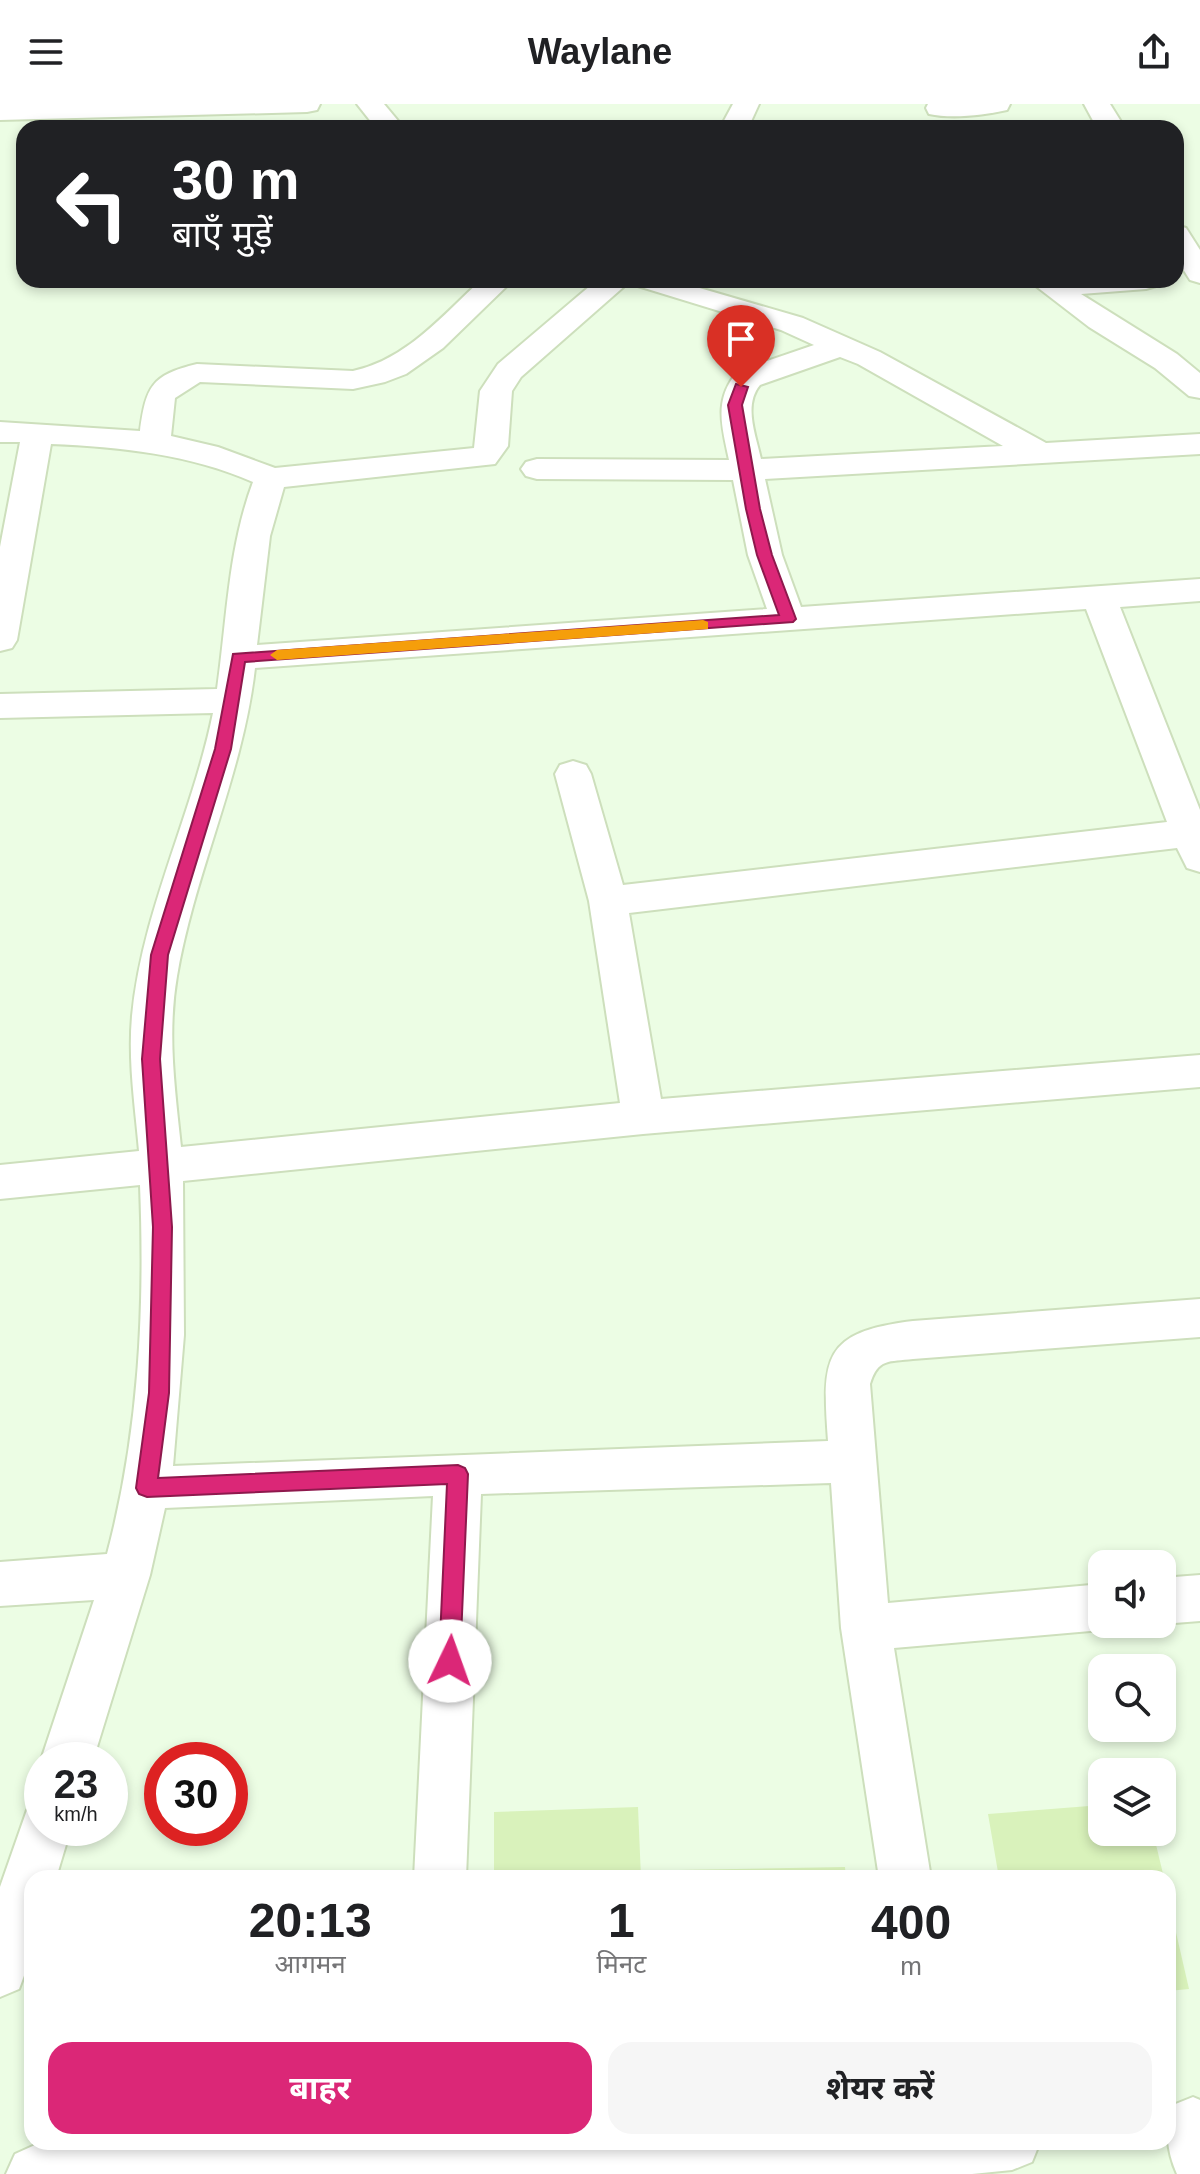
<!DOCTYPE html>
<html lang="hi">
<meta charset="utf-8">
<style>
body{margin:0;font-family:Helvetica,"Noto Sans Devanagari",sans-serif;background:#f6f6f6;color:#202124;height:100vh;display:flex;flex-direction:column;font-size:30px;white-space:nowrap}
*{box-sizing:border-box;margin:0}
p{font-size:26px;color:#757577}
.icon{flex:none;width:44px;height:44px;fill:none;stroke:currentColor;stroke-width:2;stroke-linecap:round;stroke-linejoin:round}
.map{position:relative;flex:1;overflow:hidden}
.panel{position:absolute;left:24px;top:1766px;width:1152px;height:280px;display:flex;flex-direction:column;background:#fff;border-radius:24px;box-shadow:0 4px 12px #0003}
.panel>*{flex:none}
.guide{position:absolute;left:16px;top:16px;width:1168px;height:168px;border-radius:24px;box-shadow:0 4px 12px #0003;background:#202124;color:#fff;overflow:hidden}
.fabs{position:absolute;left:1088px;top:1446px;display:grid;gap:16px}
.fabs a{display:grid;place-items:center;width:88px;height:88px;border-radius:16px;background:#fff;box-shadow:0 4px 12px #0003;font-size:40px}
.speed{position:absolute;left:24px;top:1638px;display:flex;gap:16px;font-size:40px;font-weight:700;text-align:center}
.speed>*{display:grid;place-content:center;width:104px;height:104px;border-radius:50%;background:#fff;box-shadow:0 4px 12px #0003;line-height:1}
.speed small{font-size:20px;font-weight:400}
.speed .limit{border:12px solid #d22;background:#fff;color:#111}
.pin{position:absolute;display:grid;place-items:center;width:68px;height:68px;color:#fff;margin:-82px -34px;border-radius:50% 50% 50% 0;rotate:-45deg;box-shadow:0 0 8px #0007}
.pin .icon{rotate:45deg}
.me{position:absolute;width:88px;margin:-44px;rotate:3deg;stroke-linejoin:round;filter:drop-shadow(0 0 6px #0008)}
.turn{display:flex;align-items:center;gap:28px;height:168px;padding:0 24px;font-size:36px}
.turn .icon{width:104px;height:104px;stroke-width:2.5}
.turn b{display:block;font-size:56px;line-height:68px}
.eta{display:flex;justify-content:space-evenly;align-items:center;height:136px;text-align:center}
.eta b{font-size:48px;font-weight:700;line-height:56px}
.button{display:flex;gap:16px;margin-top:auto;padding:16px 24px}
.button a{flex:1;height:92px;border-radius:24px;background:#db2777;color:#fff;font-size:32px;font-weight:700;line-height:92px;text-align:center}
.button a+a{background:#f6f6f6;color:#202124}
header{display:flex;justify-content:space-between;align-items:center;height:104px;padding:0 24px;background:#fff;font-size:36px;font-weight:700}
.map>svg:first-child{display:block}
.building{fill:#d9f2bb}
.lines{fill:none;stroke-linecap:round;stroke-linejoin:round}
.minor-casing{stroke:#cddfbc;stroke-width:4}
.minor{fill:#fff;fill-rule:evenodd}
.route{fill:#db2777;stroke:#8e194d;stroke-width:2}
.slow{fill:#f59e0b}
</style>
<header><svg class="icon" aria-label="menu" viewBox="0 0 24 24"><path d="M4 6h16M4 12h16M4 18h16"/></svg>Waylane<svg class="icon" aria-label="share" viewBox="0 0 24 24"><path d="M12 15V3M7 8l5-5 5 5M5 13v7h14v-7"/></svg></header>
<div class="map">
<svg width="1200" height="2070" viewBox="0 0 1200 2070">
<rect width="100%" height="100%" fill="#ecfde4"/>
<g class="building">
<path d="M1102,1701V1728H1153L1164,1774H999L988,1710Z"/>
<path d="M638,1703L641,1774H494V1708Z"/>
<path d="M845,1763L846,1774H678V1766Z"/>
<path d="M1169,1798L1189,1885L1168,1887Z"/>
</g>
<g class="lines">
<g class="minor-casing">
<g id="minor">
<path d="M0,0H320L317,6L307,8L0,16Z"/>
<path d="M357,0H384L404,24H376Z"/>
<path d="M733,0H759L748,24H720Z"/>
<path d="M928,0H1010L1007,6C984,11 952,15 929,10L926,4Z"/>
<path d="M1084,0H1110L1125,24H1097Z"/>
<path d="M1176,121L1186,124L1200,146V179L1190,176L1176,154Z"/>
<path d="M481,176H513L443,244L406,270L385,278L353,285L200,278L175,294L171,332L218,343L275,364L474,344L480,287L498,260L597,176H672L803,214L880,248L1046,339L1200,330V350L765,375L782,451L801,503L1200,475V497L1120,503L1200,706V768L1187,764L1177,744L629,809L661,995L1200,951V983L643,1030L183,1077L184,1231L173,1362L828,1337C822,1254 822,1228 913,1217L1200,1195V1233L913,1255C889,1258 878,1254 870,1280L888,1499L1102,1480V1520H1117L1102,1526L894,1544L931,1774H879L841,1524L831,1379L481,1390L466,1774H414L433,1392L165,1404L150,1471L93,1656H41L94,1496L0,1502V1458L107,1450C139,1330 145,1205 140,1081L0,1095V1061L139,1047C135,1002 128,957 132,912C142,807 192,712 213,609L0,614V590L217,585C227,515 228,445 253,378C189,350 121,343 51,340L17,536L12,544L0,547V443L20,338H0V318L140,327C146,283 151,271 197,260L353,267C406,256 443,211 481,176ZM628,179L781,226L814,241L738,267C713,296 722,322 729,356L537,355L526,358L521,365L526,372L537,375L733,376L748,451L767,505L257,541L270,432L284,383L495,360L508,342L512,287L521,273ZM840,253L858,260L1003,342L761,355C756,332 743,301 760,281ZM1086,505L1167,718L623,781L591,670L586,661L573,657L560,661L555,670L589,797L620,999L181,1043C175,985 167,930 177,872C195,767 243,670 255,564Z"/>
<path d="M1028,176H1161L1156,182L1146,185L1081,190L1177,250L1200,269V294L1189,292L1155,264L1089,223Z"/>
<path d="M1200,1471V1517L1162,1520V1474Z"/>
<path d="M42,1699V1724H71L56,1774H32V1850L19,1885L0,1893V1783L27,1706Z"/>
<path d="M1193,1993L1200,1996V2070H1177C1167,2048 1164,2023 1173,2001Z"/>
<path d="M92,2038H1040L1032,2058L1012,2066L972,2070H6L15,2050L35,2041Z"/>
</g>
</g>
<use href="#minor" class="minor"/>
</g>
<path class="route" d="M736,280L748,283L742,301L760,405L772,451L796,515L793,518L245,558L231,645L168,851L160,955L172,1123L169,1289L158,1374L458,1361L465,1364L468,1370L460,1557L457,1564L450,1567L442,1564L439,1557L447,1380L147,1393L139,1390L136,1384L149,1289L153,1123L142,955L151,851L215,645L233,550L779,511L757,451L746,405L728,301Z"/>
<path class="slow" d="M703,516L708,518V525L277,556L270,551L277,546Z"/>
</svg>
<div class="fabs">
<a><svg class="icon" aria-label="sound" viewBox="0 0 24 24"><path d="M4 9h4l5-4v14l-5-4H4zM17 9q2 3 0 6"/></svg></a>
<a><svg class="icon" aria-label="search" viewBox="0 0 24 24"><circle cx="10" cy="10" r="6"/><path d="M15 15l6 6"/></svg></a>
<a><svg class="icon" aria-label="layers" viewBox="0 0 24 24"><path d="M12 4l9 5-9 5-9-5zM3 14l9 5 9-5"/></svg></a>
</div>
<div class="speed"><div>23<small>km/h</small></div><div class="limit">30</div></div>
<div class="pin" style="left:741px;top:283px;background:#d93025"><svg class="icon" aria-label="arrive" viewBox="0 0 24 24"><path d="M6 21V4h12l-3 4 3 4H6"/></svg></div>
<svg class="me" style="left:450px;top:1557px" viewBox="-20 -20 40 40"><circle r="19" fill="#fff"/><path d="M0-13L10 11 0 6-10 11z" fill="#db2777"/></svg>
<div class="guide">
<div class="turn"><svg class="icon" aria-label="left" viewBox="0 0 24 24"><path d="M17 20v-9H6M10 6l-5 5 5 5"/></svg><div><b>30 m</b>बाएँ मुड़ें</div></div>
</div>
<section class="panel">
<div class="eta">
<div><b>20:13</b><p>आगमन</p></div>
<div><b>1</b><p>मिनट</p></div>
<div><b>400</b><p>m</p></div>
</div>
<div class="button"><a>बाहर</a><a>शेयर करें</a></div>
</section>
</div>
